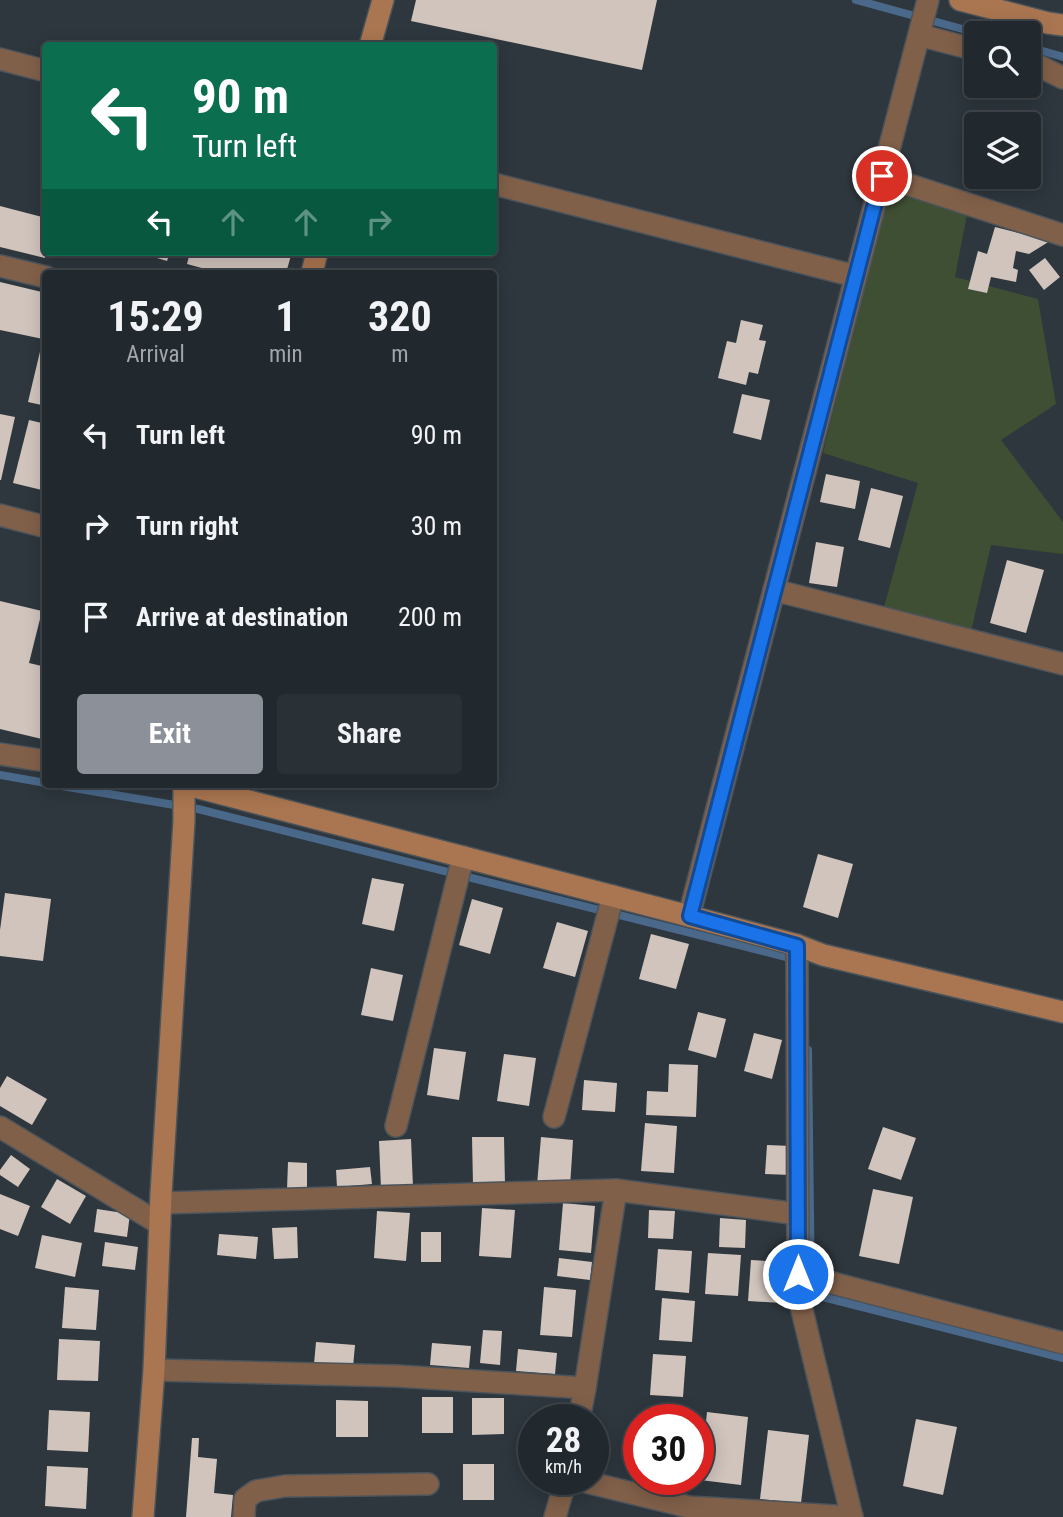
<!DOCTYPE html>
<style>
body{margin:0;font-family:"Roboto Condensed",sans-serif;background:#2a3136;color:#f1f3f6;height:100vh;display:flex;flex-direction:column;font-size:26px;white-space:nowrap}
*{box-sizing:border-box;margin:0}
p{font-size:23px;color:#a2a6aa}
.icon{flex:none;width:38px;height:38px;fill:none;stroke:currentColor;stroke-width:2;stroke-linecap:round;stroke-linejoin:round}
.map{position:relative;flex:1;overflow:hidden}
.side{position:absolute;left:42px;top:270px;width:455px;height:518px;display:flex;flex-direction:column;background:#22292e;border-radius:7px;box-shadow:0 4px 18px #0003,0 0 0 2px #3f454a}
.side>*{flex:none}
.top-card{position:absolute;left:42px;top:42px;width:455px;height:214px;border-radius:7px;box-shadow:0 4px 18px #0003,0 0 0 2px #3f454a;background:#0b6e4f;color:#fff;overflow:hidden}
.buttons{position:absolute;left:964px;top:21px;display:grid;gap:14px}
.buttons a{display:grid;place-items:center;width:77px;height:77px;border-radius:7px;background:#22292e;box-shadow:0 4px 18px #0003,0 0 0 2px #3f454a;font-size:35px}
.speed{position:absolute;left:518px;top:1404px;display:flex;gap:14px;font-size:35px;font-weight:700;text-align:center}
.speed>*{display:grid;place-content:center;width:91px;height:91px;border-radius:50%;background:#22292e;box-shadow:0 4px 18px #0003,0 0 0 2px #3f454a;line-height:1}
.speed small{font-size:18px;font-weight:400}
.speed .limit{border:10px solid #d22;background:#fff;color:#111}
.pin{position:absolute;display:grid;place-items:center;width:60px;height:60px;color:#fff;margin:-30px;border:4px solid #fff;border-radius:50%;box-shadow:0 2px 7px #0007}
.me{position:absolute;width:77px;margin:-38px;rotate:0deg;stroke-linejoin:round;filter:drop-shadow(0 0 5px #0008)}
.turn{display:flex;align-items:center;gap:24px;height:147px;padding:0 35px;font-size:32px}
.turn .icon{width:91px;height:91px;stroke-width:2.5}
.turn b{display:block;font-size:49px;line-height:60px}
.lanes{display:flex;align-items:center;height:66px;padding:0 35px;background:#0003;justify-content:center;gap:35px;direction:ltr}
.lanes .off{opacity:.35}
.eta{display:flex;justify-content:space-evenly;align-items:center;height:119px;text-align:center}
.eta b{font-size:42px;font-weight:700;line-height:49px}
.action{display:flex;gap:14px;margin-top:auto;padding:14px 35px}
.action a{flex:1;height:80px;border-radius:7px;background:#8c9099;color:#fff;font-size:28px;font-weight:700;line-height:80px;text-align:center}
.action a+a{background:#2a3136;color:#f1f3f6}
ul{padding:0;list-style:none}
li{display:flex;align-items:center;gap:21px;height:91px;padding:0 35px}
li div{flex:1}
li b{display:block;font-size:26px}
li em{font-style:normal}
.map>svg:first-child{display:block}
.green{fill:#3f4f34}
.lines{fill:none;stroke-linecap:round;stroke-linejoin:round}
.stream{stroke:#4a6889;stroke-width:8}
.building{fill:#d0c4bd}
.street-casing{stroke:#4c545b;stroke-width:24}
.secondary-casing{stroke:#4c545b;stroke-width:24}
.street{stroke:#816049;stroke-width:21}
.secondary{stroke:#aa7651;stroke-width:21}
.route-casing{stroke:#114b97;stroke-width:18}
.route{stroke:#1a73e8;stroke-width:12}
</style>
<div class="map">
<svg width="1063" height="1517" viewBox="0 0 1063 1517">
<rect width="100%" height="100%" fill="#2e373e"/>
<path class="green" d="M890,178L969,204L955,277L1038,299L1056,404L1001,440L1063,522V554L991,545L969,640L881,618L918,483L823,453Z"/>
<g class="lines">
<g class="stream">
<path d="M856,0L977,33"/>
<path d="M1029,47L1063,57"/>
<path d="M0,775L46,783"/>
<path d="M50,784L198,809L794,959"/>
<path d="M808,1050L811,1294L1063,1358"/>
</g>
</g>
<g class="building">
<path d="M416,0H657L642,70L411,21Z"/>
<path d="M0,206L46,218V252L45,258L0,247Z"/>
<path d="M995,227L1050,241L1029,254L1016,251L1013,268L1018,270L1016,282L991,277L987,293L968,289L978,251L987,254Z"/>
<path d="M137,252H170L167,261Z"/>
<path d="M190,252H292L286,273H220L187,264Z"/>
<path d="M1045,258L1060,277L1044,290L1029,270Z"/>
<path d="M0,282L46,293V406L28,402L43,339L0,330Z"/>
<path d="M741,320L763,325L759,340L766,341L758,374L749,372L746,385L718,378L727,341L736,343Z"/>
<path d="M742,394L770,400L761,440L733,433Z"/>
<path d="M0,414L15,417L1,480H0Z"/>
<path d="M29,420L46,424V491L13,483Z"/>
<path d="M826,474L860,481L855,509L820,502Z"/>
<path d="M871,488L903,496L890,548L858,540Z"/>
<path d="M816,542L844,547L837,587L809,583Z"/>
<path d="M1007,560L1044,570L1026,633L990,623Z"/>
<path d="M0,601L42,611L29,663L46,667V740L0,729Z"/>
<path d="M818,854L853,864L838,918L803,907Z"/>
<path d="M372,878L404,884L394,931L362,924Z"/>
<path d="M5,893L51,899L43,961L0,956V930Z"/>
<path d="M472,899L503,908L490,954L459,945Z"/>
<path d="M557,922L588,931L575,977L543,968Z"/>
<path d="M651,934L689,944L676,989L639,979Z"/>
<path d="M371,968L403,975L393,1021L361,1015Z"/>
<path d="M698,1012L726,1019L716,1058L688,1050Z"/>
<path d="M754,1033L782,1040L772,1079L744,1071Z"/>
<path d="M434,1048L466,1052L459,1100L427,1095Z"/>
<path d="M504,1054L536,1058L529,1106L497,1101Z"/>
<path d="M669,1064L698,1065L696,1117L646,1115L647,1091L668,1092Z"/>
<path d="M7,1076L47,1099L32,1125L0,1106V1088Z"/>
<path d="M584,1080L617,1083L615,1112L582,1110Z"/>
<path d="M645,1123L677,1126L674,1173L641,1171Z"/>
<path d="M883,1127L916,1138L901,1180L868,1169Z"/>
<path d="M472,1137H504L505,1185H473Z"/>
<path d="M541,1137L573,1140L570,1187L537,1185Z"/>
<path d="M411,1139L413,1187L381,1189L379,1141Z"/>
<path d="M767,1145L792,1146L791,1175L765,1174Z"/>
<path d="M11,1155L30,1169L18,1187L0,1175V1170Z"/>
<path d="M288,1162L307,1163V1190H287Z"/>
<path d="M370,1167L372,1184L337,1187L336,1170Z"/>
<path d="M57,1179L86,1196L70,1224L41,1207Z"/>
<path d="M873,1189L913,1197L899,1264L859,1256Z"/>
<path d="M0,1194L30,1206L18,1236L0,1229Z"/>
<path d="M563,1203L595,1206L591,1253L559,1250Z"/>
<path d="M482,1208L515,1210L511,1258L479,1256Z"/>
<path d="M97,1209L130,1214L127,1237L94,1232Z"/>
<path d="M649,1210L675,1211L673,1239L648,1238Z"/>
<path d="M377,1211L410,1213L406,1261L374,1258Z"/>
<path d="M720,1218L746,1220L745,1248L719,1247Z"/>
<path d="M297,1227L298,1258L274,1259L272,1228Z"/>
<rect x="421" y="1232" width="20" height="30"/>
<path d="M219,1234L258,1237L256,1259L217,1255Z"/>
<path d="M42,1235L82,1243L75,1277L35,1268Z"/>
<path d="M105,1242L138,1247L135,1270L102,1266Z"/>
<path d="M658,1249L692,1251L689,1293L655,1290Z"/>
<path d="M708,1253L741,1255L738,1296L705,1294Z"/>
<path d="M559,1258L592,1262L590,1280L557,1276Z"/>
<path d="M751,1260L784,1262L781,1303L748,1301Z"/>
<path d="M65,1287L99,1290L96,1330L62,1328Z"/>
<path d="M544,1287L576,1290L572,1337L540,1335Z"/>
<path d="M662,1298L695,1301L692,1342L659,1340Z"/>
<path d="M483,1330L502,1331L500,1365L480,1363Z"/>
<path d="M59,1339L100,1341L98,1381L57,1380Z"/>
<path d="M316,1342L355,1345L353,1367L314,1364Z"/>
<path d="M432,1343L471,1346L469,1368L430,1365Z"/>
<path d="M518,1349L557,1353L555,1374L516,1371Z"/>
<path d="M653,1354L686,1356L683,1397L650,1395Z"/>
<rect x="422" y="1397" width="31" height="36"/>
<path d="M472,1398H504V1434L472,1435Z"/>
<path d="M336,1400L368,1401V1437H336Z"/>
<path d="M49,1410L90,1412L88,1452L47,1450Z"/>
<path d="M707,1412L748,1417L741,1485L700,1480Z"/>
<path d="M916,1419L957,1427L943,1495L903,1486Z"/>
<path d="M768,1430L809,1435L801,1503L760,1499Z"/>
<path d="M192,1438H199L198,1457L217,1459L214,1493L233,1495L231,1517H186Z"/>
<rect x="463" y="1464" width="31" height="36"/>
<path d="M47,1466L88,1468L86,1509L45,1506Z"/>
</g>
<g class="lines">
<g class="street-casing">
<g id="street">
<path d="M919,35L976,50"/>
<path d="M0,59L46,71"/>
<path d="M1029,64L1041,67L1063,78"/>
<path d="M882,176L1063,235"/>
<path d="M494,184L855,276"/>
<path d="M0,266L46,277"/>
<path d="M0,515L46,527"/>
<path d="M774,590L1063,664"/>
<path d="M0,754L46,761"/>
<path d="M689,916L928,0"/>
<path d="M797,945L798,1274L800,1302L852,1517"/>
<path d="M554,1117L613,896"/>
<path d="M396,1126L463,857"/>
<path d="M0,1127L160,1224"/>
<path d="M161,1203L616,1190L798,1214"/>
<path d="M798,1274L1063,1343"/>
<path d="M154,1370L397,1376L585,1388"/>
<path d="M579,1419L585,1388L616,1190"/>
<path d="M574,1479L689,1507L852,1517"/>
<path d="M244,1517L245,1499L256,1491L285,1486L428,1484"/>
<path d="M555,1517L566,1479"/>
</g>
</g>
<g class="secondary-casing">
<g id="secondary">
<path d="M960,0L1048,23L1063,25"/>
<path d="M370,46L383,0"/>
<path d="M312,273L317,252"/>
<path d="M184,784L689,916L797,945L823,955L1063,1012"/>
<path d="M143,1517L154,1370L161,1194L184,821V784"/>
</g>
</g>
<use href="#street" class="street"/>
<use href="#secondary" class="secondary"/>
</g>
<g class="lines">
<g class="route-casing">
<path id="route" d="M798,1274L797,946L690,916L882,176"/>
</g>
<use href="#route" class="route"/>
</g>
</svg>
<div class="buttons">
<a><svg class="icon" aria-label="search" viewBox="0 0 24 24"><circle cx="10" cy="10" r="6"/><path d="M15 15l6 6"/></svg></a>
<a><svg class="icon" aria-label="layers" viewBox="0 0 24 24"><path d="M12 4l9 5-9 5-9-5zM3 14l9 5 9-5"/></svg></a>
</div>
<div class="speed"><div>28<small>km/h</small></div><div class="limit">30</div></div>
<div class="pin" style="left:882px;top:176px;background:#d93025"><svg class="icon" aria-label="arrive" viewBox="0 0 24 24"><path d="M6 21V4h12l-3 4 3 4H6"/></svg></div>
<svg class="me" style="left:798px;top:1274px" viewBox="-20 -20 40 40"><circle r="17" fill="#1a73e8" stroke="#fff" stroke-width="3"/><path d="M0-11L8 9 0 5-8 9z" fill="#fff"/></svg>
<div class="top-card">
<div class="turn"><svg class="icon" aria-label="left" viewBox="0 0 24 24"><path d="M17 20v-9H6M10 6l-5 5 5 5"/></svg><div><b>90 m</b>Turn left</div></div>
<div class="lanes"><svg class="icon" aria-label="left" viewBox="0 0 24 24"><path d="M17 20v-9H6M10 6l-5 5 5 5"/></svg><svg class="icon off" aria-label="ahead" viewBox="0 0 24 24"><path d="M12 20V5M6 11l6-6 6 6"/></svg><svg class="icon off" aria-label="ahead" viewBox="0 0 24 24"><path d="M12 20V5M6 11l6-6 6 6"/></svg><svg class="icon off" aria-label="right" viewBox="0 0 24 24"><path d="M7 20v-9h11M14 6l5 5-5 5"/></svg></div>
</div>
<section class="side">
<div class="eta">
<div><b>15:29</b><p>Arrival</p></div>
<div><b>1</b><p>min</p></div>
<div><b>320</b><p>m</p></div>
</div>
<ul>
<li><svg class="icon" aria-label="left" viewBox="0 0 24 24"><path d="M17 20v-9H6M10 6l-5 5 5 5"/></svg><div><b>Turn left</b></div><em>90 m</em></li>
<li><svg class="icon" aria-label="right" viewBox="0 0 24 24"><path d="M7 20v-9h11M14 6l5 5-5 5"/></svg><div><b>Turn right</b></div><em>30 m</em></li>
<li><svg class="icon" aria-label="arrive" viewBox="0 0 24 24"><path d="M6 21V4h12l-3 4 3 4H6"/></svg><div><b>Arrive at destination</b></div><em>200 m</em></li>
</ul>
<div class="action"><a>Exit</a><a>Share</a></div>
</section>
</div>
